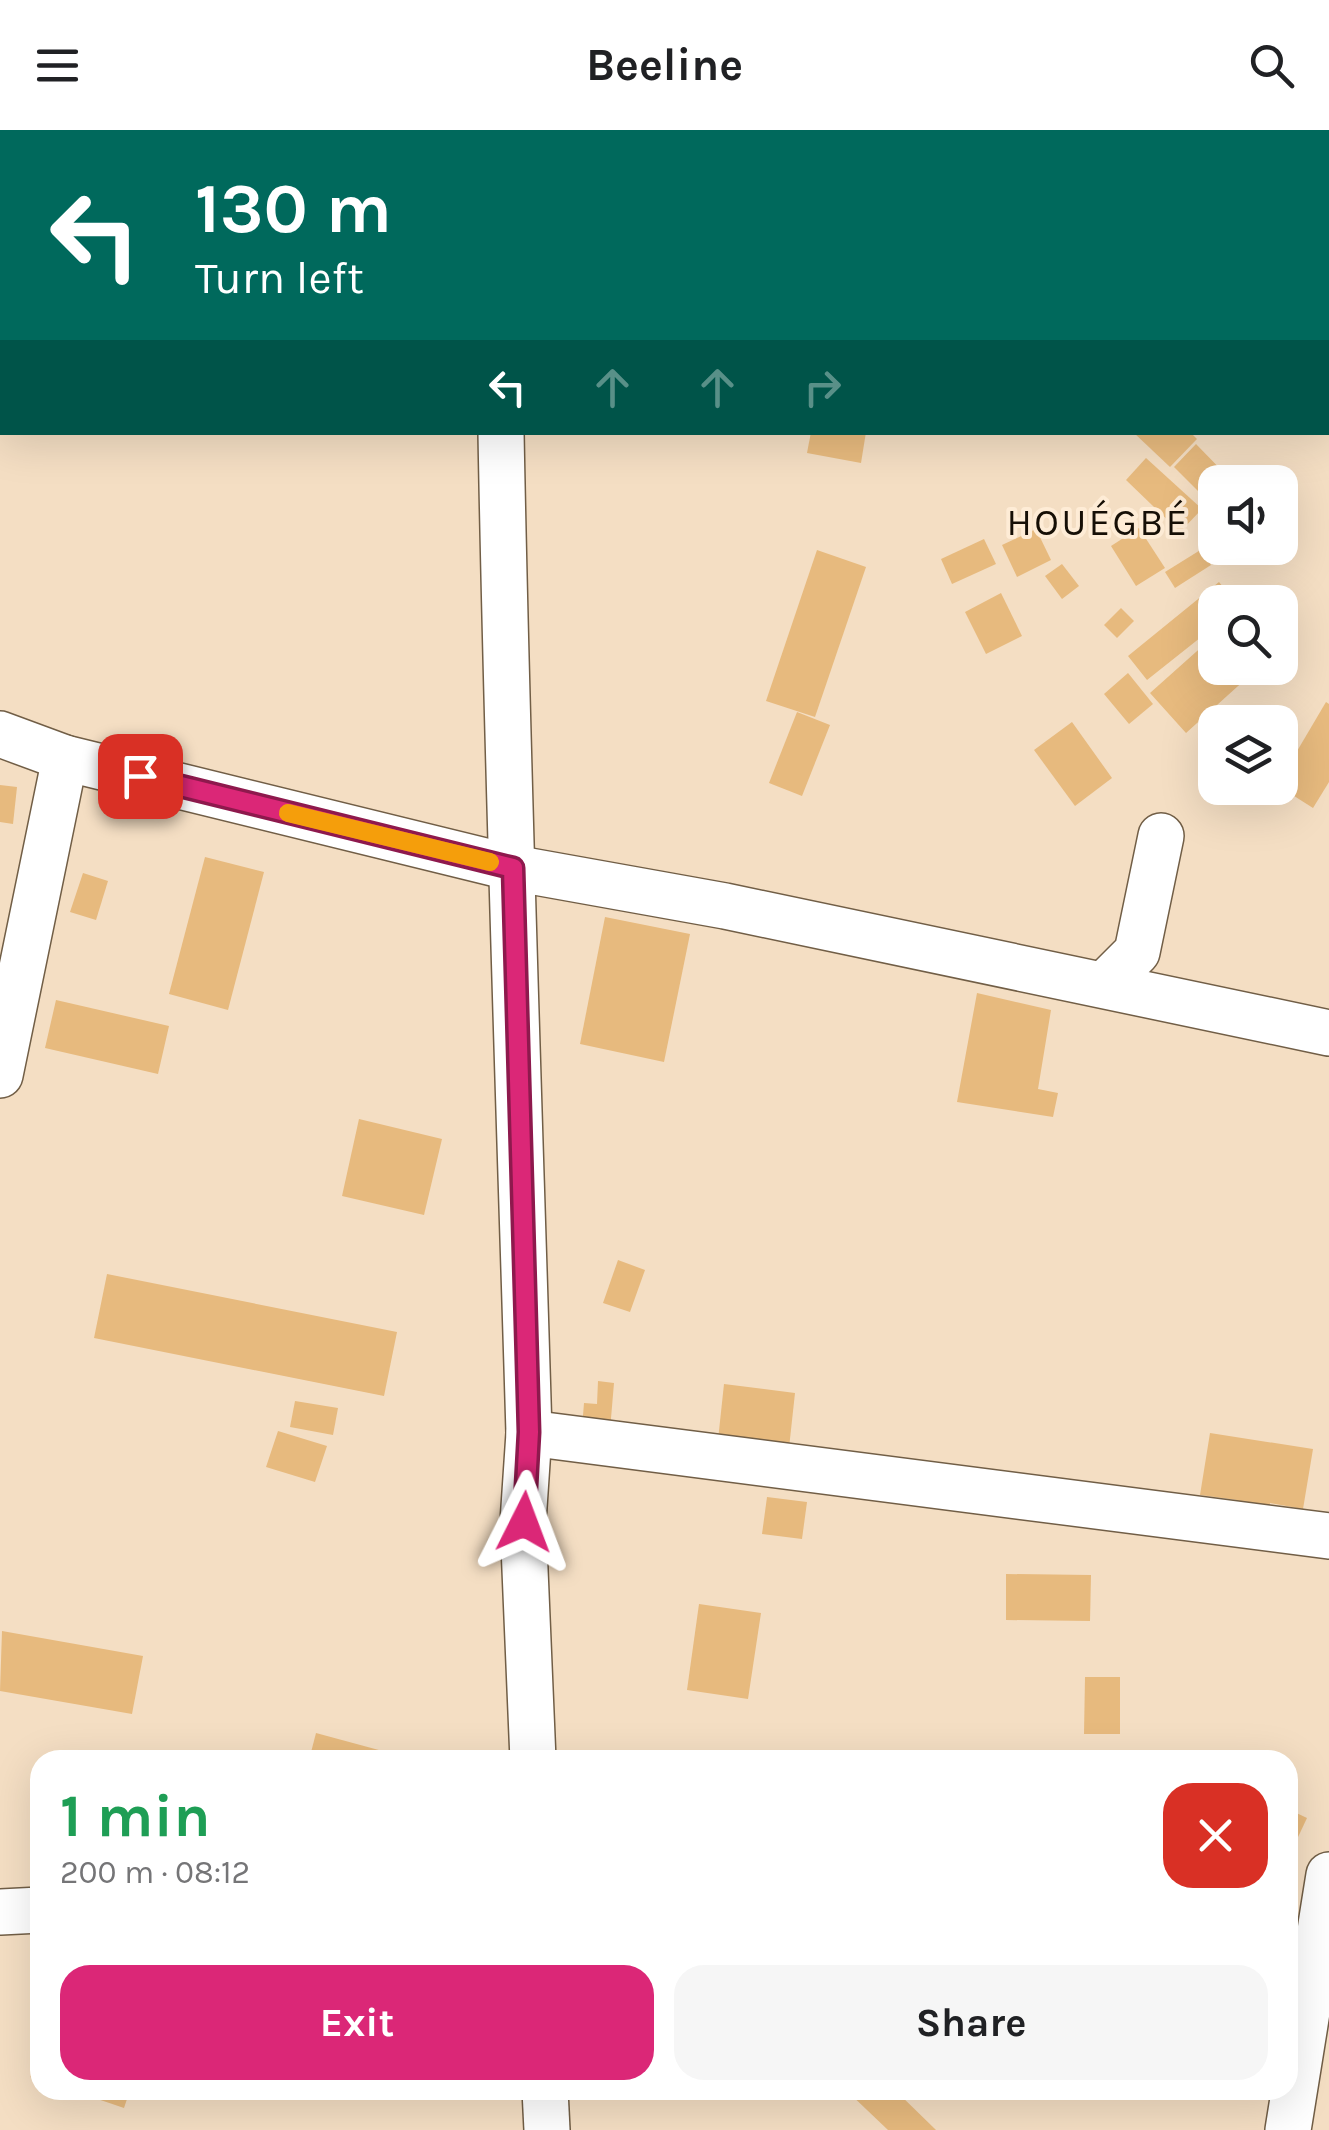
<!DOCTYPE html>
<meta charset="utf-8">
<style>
body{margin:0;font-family:Karla,sans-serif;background:#f6f6f6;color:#202124;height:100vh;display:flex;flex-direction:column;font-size:38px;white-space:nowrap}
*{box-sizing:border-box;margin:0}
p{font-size:32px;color:#757577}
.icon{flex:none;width:55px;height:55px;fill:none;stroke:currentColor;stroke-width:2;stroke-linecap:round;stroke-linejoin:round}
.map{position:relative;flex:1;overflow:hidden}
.panel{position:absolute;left:30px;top:1620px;width:1268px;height:350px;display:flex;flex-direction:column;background:#fff;border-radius:30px;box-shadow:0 10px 40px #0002}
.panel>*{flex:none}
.hud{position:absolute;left:0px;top:0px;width:1330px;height:305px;box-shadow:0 10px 40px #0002;background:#00695c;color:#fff;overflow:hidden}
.buttons{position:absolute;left:1198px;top:335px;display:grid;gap:20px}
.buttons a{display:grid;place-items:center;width:100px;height:100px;border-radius:20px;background:#fff;box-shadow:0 10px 40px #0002;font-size:50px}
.pin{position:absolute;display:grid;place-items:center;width:85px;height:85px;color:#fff;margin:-42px;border-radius:20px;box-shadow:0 5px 15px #0006}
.me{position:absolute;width:110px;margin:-55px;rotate:3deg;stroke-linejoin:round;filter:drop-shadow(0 0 8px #0008)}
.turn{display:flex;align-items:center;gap:35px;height:210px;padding:0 30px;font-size:45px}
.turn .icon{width:130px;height:130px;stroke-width:2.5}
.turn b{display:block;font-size:70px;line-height:85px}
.lanes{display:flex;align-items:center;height:95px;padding:0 30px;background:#0003;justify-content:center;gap:50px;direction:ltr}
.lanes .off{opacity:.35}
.round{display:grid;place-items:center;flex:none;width:105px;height:105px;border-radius:30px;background:#f6f6f6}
.headline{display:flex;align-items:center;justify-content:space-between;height:170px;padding:0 30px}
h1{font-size:60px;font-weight:700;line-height:75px;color:#1e9e55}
.primary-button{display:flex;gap:20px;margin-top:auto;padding:20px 30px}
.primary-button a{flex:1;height:115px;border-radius:30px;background:#db2777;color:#fff;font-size:40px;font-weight:700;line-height:115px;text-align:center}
.primary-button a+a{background:#f6f6f6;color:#202124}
header{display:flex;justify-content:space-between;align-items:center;height:130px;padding:0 30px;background:#fff;font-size:45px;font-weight:700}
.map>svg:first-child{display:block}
.building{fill:#e7ba7e}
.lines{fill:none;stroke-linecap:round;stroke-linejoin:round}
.minor-casing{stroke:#715e46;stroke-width:48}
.minor{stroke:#fff;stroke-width:45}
.route-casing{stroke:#8e194d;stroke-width:25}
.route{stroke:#db2777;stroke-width:18}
.slow{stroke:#f59e0b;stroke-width:18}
.labels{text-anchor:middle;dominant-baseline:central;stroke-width:8;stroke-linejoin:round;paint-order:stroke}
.quarter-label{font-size:38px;letter-spacing:2.5px;fill:#160f06;stroke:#feecd6}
</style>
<header><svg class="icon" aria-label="menu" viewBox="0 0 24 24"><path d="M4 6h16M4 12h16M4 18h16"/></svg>Beeline<svg class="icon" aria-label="search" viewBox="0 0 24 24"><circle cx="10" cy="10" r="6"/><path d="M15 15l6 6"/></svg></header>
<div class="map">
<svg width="1329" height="2000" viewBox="0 0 1329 2000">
<rect width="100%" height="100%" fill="#f4dec3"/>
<g class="building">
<path d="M811,302H866L861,333L807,323Z"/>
<path d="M1133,302H1190L1197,309L1170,337Z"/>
<path d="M1196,314L1230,349L1227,352H1215V364L1208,371L1174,337Z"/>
<path d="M1146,328L1202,379L1180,402L1126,350Z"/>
<path d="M1139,398L1165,438L1136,456L1111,416Z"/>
<path d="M1036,399L1051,430L1017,447L1002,415Z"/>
<path d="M984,409L996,434L952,454L941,429Z"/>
<path d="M1202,419L1211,435L1175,458L1165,442Z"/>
<path d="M817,420L866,437L815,587L766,571Z"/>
<path d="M1062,434L1079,456L1062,469L1045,446Z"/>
<path d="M1219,452L1235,472H1215V496L1147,550L1128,526Z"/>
<path d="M1001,463L1022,506L986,524L965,482Z"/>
<path d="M1121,478L1134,491L1117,508L1104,495Z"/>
<path d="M1215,505V538H1258L1186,603L1150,563Z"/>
<path d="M1128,543L1153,574L1129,594L1104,564Z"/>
<path d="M1326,572L1329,574V652L1313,678L1280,657V650Z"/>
<path d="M797,582L830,595L802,666L769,653Z"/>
<path d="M1072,592L1112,648L1075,676L1034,620Z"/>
<path d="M0,655L17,657L13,694L0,692Z"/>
<path d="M205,727L264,742L228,880L169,864Z"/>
<path d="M83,743L108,751L96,790L70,782Z"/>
<path d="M605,787L690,804L664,932L580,914Z"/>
<path d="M977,863L1051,880L1038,959L1058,963L1053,987L957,972Z"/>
<path d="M56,870L169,896L158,944L45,918Z"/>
<path d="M359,989L442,1009L424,1085L342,1066Z"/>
<path d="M618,1130L645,1140L630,1182L603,1173Z"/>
<path d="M107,1144L397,1202L384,1266L94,1208Z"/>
<path d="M598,1251L614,1253L610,1300L582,1298L584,1273L597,1274Z"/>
<path d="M724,1254L795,1263L789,1318L718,1310Z"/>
<path d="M295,1271L338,1278L333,1305L290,1297Z"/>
<path d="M278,1301L327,1316L315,1352L266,1337Z"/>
<path d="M1210,1303L1313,1319L1303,1379L1270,1373L1268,1389L1235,1384L1237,1370L1200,1365Z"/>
<path d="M767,1367L807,1372L802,1409L762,1404Z"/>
<path d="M1006,1444L1091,1445L1090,1491L1006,1490Z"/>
<path d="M699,1474L761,1483L748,1569L687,1560Z"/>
<path d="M2,1501L143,1526L132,1584L0,1561Z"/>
<path d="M1085,1547H1120V1604H1084Z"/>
<path d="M316,1603L412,1629V1630H309Z"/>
<path d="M1288,1679L1307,1688L1291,1722L1288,1720Z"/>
<path d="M39,1918H40V1951L30,1947Z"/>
<path d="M71,1960H130L124,1978Z"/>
<path d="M846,1960H895L936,2000H888Z"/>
</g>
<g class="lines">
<g class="minor-casing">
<g id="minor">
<path d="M65,0L71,2"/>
<path d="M469,0V2"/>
<path d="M521,0V2"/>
<path d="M501,302C507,636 519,969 529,1303L523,1392L533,1630"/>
<path d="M0,604L65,628L513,738L725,776L1329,903"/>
<path d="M1105,854L1137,822L1161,706"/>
<path d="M0,945L65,628"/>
<path d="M529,1303L1329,1406"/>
<path d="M0,1782L40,1780"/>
<path d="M545,1960L547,2000"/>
<path d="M1288,2000L1329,1745"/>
</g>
</g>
<use href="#minor" class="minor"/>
</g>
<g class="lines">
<g class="route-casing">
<path id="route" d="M140,646L513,738L529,1302L524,1392"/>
</g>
<use href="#route" class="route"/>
<path class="slow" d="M288,683L490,732"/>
</g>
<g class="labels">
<g class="quarter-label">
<text x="1098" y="392">HOUÉGBÉ</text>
</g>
</g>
</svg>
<div class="buttons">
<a><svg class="icon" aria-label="sound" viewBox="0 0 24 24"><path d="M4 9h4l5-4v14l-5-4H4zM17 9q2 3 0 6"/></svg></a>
<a><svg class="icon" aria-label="search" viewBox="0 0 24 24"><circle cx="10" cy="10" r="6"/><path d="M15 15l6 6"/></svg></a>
<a><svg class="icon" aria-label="layers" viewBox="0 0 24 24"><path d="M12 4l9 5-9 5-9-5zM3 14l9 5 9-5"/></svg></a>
</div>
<div class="pin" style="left:140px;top:646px;background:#d93025"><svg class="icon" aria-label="arrive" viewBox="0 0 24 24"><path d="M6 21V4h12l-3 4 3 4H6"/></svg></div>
<svg class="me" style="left:524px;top:1392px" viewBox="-20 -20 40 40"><path d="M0-17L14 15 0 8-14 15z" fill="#db2777" stroke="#fff" stroke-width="4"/></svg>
<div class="hud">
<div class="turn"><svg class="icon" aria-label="left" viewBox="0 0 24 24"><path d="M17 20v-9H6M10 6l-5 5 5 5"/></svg><div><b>130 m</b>Turn left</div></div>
<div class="lanes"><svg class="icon" aria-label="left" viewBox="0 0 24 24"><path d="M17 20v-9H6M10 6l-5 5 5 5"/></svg><svg class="icon off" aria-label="ahead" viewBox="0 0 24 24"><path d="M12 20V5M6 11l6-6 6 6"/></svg><svg class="icon off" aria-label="ahead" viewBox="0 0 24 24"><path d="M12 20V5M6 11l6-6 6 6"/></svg><svg class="icon off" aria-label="right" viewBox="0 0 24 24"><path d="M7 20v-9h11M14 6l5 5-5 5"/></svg></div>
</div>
<section class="panel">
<div class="headline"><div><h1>1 min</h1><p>200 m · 08:12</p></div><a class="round" style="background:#d93025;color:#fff"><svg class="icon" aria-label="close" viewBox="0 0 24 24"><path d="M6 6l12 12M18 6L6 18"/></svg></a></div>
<div class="primary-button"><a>Exit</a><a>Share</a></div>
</section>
</div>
